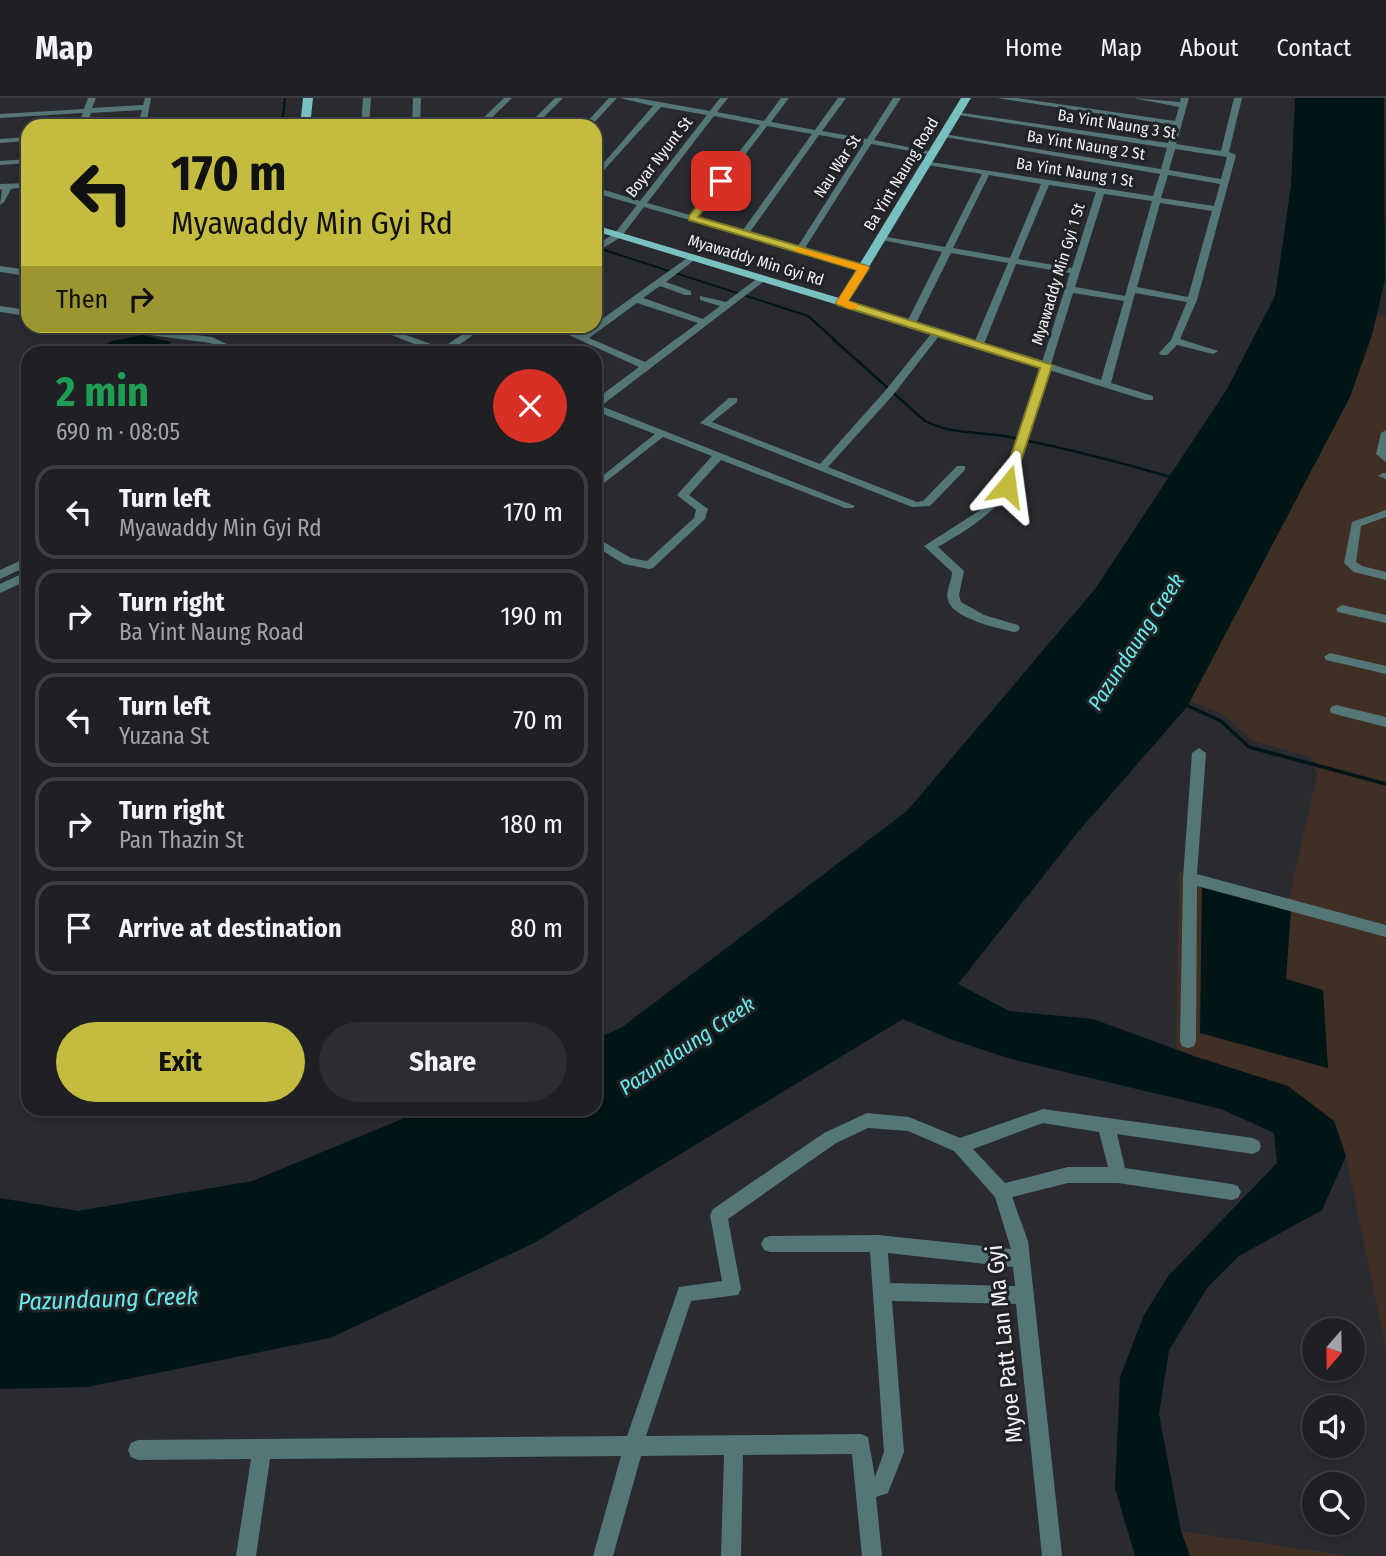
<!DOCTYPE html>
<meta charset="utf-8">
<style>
body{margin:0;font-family:"Fira Sans Condensed",sans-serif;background:#2c2d31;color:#f1f3f6;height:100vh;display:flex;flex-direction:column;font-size:26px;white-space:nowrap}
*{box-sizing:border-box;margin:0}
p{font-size:23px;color:#a1a3a6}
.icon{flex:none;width:38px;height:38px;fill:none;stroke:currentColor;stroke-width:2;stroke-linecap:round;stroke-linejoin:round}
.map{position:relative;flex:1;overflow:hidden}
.side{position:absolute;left:21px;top:248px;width:581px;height:770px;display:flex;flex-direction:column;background:#1f2024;border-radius:21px;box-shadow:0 4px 10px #0003,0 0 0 2px #3c3e41}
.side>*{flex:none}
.hud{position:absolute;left:21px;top:21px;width:581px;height:214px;border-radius:21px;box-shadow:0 4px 10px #0003,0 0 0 2px #3c3e41;background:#c4bc3e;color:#111;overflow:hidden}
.needle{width:46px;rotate:200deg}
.controls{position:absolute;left:1302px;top:1220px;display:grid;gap:14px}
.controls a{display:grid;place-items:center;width:63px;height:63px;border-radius:50%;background:#1f2024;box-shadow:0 4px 10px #0003,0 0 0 2px #3c3e41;font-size:35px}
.pin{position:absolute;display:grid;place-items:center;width:60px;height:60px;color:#fff;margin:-30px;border-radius:14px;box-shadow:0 4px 10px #0006}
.me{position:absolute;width:77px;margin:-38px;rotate:16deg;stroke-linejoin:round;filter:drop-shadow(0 0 5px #0008)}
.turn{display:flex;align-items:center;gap:24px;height:147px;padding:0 35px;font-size:32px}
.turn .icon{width:91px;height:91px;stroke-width:2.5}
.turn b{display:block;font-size:49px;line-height:60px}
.then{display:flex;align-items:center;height:66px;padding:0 35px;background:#0003;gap:14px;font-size:26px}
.round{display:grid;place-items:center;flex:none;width:74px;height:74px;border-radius:37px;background:#2c2d31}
.head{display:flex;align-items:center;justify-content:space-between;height:119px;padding:0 35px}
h1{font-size:42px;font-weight:700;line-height:52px;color:#1e9e55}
.button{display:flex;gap:14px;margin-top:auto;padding:14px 35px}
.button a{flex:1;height:80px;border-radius:42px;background:#c4bc3e;color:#111;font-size:28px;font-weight:700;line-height:80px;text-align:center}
.button a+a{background:#2c2d31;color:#f1f3f6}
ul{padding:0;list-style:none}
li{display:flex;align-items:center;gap:21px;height:94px;margin:0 14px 10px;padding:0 21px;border:4px solid #3c3e41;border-radius:21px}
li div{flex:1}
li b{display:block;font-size:26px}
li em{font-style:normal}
header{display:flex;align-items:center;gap:42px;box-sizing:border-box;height:98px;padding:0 35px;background:#1f2024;border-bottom:2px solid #3c3e41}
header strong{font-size:33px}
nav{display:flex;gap:38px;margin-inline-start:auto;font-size:24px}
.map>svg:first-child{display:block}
.industrial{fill:#3f2f24}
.water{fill:#001515}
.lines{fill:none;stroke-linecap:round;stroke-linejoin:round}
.stream-far2{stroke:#001515;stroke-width:2}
.stream-far1{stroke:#001515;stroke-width:2.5}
.stream{stroke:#001515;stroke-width:3.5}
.minor{fill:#557676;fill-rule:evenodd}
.major{fill:#79c0c1;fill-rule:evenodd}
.route{fill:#c4bc3e;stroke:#7f7a28;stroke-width:2}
.slow{fill:#f59e0b}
.labels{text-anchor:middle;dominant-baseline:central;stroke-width:6;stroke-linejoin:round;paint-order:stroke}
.far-street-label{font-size:16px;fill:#f1f2f6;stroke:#202226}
.water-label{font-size:21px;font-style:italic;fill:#69eaea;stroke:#202226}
.near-street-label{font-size:23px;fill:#f1f2f6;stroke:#202226}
.near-water-label{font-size:24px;font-style:italic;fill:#69eaea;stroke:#202226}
</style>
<header>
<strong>Map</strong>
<nav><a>Home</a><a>Map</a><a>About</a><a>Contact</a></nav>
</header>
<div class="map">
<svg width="1386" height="1458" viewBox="0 0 1386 1458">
<rect width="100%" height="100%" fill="#292b30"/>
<g class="industrial">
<path d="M1377,217L1386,219V1251L1346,1058L1334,1023L1176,952L1179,773L1289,801L1317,677L1311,659L1253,643L1224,617L1190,603L1350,299Z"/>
<path d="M1181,1433L1350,1458H1190Z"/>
</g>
<g class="water">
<path d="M1295,0H1384L1385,182L1372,237L1350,299L1187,609L1078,734L958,886L1009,913L1093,921L1194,958L1288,988L1334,1023L1346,1058L1322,1112L1239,1158L1207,1190L1169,1252L1159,1316L1181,1433L1190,1458H1135L1115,1390L1120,1279L1144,1217L1169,1177L1277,1065L1274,1035L1221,1011L1011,961L950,941L903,921L532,1146L330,1240L87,1289L0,1291V1100L78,1113L252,1083L424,1012H595V941L621,930L907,713L1095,491L1227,291L1275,198L1291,88Z"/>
<path d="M142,237L171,244L166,255H90L112,243Z"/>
<path d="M1202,788L1291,812L1286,881L1323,892L1328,970L1200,935Z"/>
</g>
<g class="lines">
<g class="stream-far2">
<path d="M282,28L285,0"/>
<path d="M595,149L808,218L835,242"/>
</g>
<path class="stream-far1" d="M833,241L925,323C952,337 981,333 1010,339C1065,350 1120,364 1174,380"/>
<path class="stream" d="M1186,607L1221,623L1249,649L1386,686"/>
<g class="minor">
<path d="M88,0H96L92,10L143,7L145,0H151L146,28H138L142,12L91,15L86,28H78L83,15L0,20V16L84,11Z"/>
<path d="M363,0H371L369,28H361Z"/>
<path d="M413,0H421L420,28H412Z"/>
<path d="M504,0H512L483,28H475Z"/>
<path d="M555,0H563L535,28H527Z"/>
<path d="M609,0H617L591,28H583Z"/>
<path d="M620,0H637L710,13L720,0H728L717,14L764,23L781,0H789L771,24L815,32L838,0H846L822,33L867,41L893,0H901L874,42L937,55L933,57L871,46L805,150L866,168V172L644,109L621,139L595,155V148L615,135L637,107L595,95V89L640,103L707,17L661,9L595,82V75L653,8ZM714,18L760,27L690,117L647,105ZM767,28L812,36L743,132L697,119ZM819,37L864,45L798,148L750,134Z"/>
<path d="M997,0H1017L1175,23L1179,9L1133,0L1180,4L1181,0H1189L1176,46L1221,53L1234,0H1242L1229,54L1236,57L1197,202L1180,241L1218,253L1213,256L1177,247L1167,257H1161L1159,255L1171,242L1187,204L1135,195L1111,285L1153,298V302H1145L1049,272L1012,388C993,417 967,432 938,449L964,473L959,497L961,504L984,517L1018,527L1020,530L1018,533L1014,534C998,530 953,521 948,502C945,494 952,483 952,474L924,448L979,413L1002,388L1040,269L939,238L893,297L828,369L917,404L923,403L957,368H965V372L930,408L912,409L700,325L729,300H737V304L712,324L820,366L885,293L931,236L837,205L842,202L908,222L942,154L877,141L881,138L945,149L982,76L927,67H924V63L1153,98L1160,76L939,38L943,36L1161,71L1167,50L952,16L956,14L1168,45L1174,27ZM1175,51L1227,59L1221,81L1169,72ZM989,77L1041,86L1010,160L953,150ZM1168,77L1220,86L1214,108L1161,100ZM1049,87L1096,94L1072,170L1018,161ZM1104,96L1152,103L1125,198L1075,189ZM1160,105L1212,113L1188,199L1137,189ZM951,155L1008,165L975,243L916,225ZM1016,166L1070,175L1042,264L984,246ZM1073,195L1124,203L1101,282L1051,266Z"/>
<path d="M28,39V43L0,45V41Z"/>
<path d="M28,61V65L0,67V63Z"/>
<path d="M28,85V89L11,91L4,104L0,107L2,91L0,92V86Z"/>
<path d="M690,158L697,160L666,184L691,193V197H685L660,188L643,200L703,221L720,208L700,202V198L726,204L759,179L767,181L601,308L855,408L853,410H845L721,362L689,397L708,411L705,421L653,470L649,471L624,466L595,448V439L631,460L647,463L694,420L696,412L677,397L712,358L663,339L595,392V384L655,336L595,313V302L639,269L549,228H561L581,236ZM637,205L698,225L645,264L589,240Z"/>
<path d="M0,168L28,172V178L0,174Z"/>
<path d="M0,208L28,212V218L0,214Z"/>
<path d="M100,228H123L212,239L248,256H234L210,245L105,231Z"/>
<path d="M368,228H381L442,250L475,228H486L450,253L455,256H434L435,254Z"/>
<path d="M1386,332V364L1376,356L1381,335Z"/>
<path d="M1383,375H1386V381L1378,378Z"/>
<path d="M1386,412V419L1361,428L1356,464L1362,468L1386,474V482L1354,474L1344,465L1352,424Z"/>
<path d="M28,459V468L0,481V472Z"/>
<path d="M28,473V482L0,495V486Z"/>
<path d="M1342,507L1386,517V525L1338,514L1336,511Z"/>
<path d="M1330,555L1386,568V576L1326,562L1324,559Z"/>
<path d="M1336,607L1386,619V629L1331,615L1330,612L1331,609Z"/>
<path d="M1199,650L1206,655L1197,776L1386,827V839L1197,788L1196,943L1194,948L1188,950L1182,948L1180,943L1183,780L1192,655Z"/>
<path d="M1043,1011L1253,1040L1259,1043L1261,1048L1259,1053L1253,1056L1117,1036L1125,1070L1232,1086L1238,1088L1241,1094L1238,1100L1232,1102L1118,1085H1068L1012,1099L1028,1143L1062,1458H1042L1016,1206L892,1203L904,1354L888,1395L876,1399L882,1458H862L852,1356L743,1357L741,1458H721L724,1357L641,1358L613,1458H593L621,1358L270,1361L256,1458H236L251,1361L138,1362L131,1359L128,1352L131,1345L138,1342L627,1338L679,1189L722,1183L710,1117L713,1111L824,1035L867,1015L909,1019L960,1040ZM1043,1025L1099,1034L1108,1069H1068L1005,1085L973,1051ZM868,1030L908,1033L954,1053L995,1099L1011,1151L878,1137L770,1138L764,1140L761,1146L764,1152L770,1154H870L884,1354L875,1379L868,1339L861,1336L646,1338L691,1203L738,1197L741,1191L728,1121L836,1045ZM888,1155L1013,1169L1015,1188L890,1185Z"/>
</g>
<g class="major">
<path d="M303,0H313L310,28H300Z"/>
<path d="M961,0H971L846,207H838L595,133V127L839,200Z"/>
</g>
</g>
<path class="route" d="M718,81L726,83L698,119L867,168L869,170L848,203L1050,266L1052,268L1012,390H1003L1001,388L1040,270L838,207L836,205L857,172L689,122V118Z"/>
<path class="slow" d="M795,149L867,168L869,170L848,203L857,206V211H850L836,205L857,172L795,153Z"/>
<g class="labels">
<g class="far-street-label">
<text transform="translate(1117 26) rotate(9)">Ba Yint Naung 3 St</text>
<text transform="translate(1086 47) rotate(9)">Ba Yint Naung 2 St</text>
<text transform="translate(659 59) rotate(-52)">Boyar Nyunt St</text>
<text transform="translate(837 68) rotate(-57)">Nau War St</text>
<text transform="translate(1075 74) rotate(9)">Ba Yint Naung 1 St</text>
<text transform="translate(901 76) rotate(-59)">Ba Yint Naung Road</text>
<text transform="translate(756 162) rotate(17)">Myawaddy Min Gyi Rd</text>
<text transform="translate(1058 176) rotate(-73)">Myawaddy Min Gyi 1 St</text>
</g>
<g class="water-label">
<text transform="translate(1136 544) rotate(-57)">Pazundaung Creek</text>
<text transform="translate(687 948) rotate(-34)">Pazundaung Creek</text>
</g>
<g class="near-street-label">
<text transform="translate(1004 1246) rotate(-96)">Myoe Patt Lan Ma Gyi</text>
</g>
<g class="near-water-label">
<text transform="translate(108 1201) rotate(-2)">Pazundaung Creek</text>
</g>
</g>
</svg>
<div class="controls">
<a><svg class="needle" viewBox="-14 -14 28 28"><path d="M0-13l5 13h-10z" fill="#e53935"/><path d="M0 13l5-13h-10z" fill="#a1a3a6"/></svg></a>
<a><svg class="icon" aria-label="sound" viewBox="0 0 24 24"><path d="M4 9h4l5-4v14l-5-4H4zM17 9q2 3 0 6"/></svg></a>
<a><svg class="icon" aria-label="search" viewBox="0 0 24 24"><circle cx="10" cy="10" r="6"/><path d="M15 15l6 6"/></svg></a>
</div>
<div class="pin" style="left:721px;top:83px;background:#d93025"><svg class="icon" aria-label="arrive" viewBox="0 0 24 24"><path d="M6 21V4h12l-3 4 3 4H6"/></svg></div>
<svg class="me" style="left:1007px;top:388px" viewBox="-20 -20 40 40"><path d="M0-17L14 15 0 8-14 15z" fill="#c4bc3e" stroke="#fff" stroke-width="4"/></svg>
<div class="hud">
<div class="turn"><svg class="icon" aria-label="left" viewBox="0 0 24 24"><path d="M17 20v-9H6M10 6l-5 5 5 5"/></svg><div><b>170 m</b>Myawaddy Min Gyi Rd</div></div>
<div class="then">Then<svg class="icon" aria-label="right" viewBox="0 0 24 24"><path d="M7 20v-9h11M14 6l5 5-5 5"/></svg></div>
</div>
<section class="side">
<div class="head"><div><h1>2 min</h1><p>690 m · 08:05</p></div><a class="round" style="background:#d93025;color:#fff"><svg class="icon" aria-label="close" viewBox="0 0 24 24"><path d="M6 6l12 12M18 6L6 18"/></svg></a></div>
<ul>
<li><svg class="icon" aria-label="left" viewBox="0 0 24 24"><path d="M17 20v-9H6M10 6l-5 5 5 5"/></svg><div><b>Turn left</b><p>Myawaddy Min Gyi Rd</p></div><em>170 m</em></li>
<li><svg class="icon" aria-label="right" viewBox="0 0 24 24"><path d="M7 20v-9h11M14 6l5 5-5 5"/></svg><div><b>Turn right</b><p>Ba Yint Naung Road</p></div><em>190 m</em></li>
<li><svg class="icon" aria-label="left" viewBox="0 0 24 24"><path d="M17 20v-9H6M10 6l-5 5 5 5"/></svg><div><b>Turn left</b><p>Yuzana St</p></div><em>70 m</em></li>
<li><svg class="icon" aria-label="right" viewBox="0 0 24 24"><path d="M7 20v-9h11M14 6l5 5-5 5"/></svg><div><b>Turn right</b><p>Pan Thazin St</p></div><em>180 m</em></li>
<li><svg class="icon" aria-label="arrive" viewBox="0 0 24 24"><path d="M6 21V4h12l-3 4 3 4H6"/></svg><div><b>Arrive at destination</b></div><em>80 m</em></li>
</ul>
<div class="button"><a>Exit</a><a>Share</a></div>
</section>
</div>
